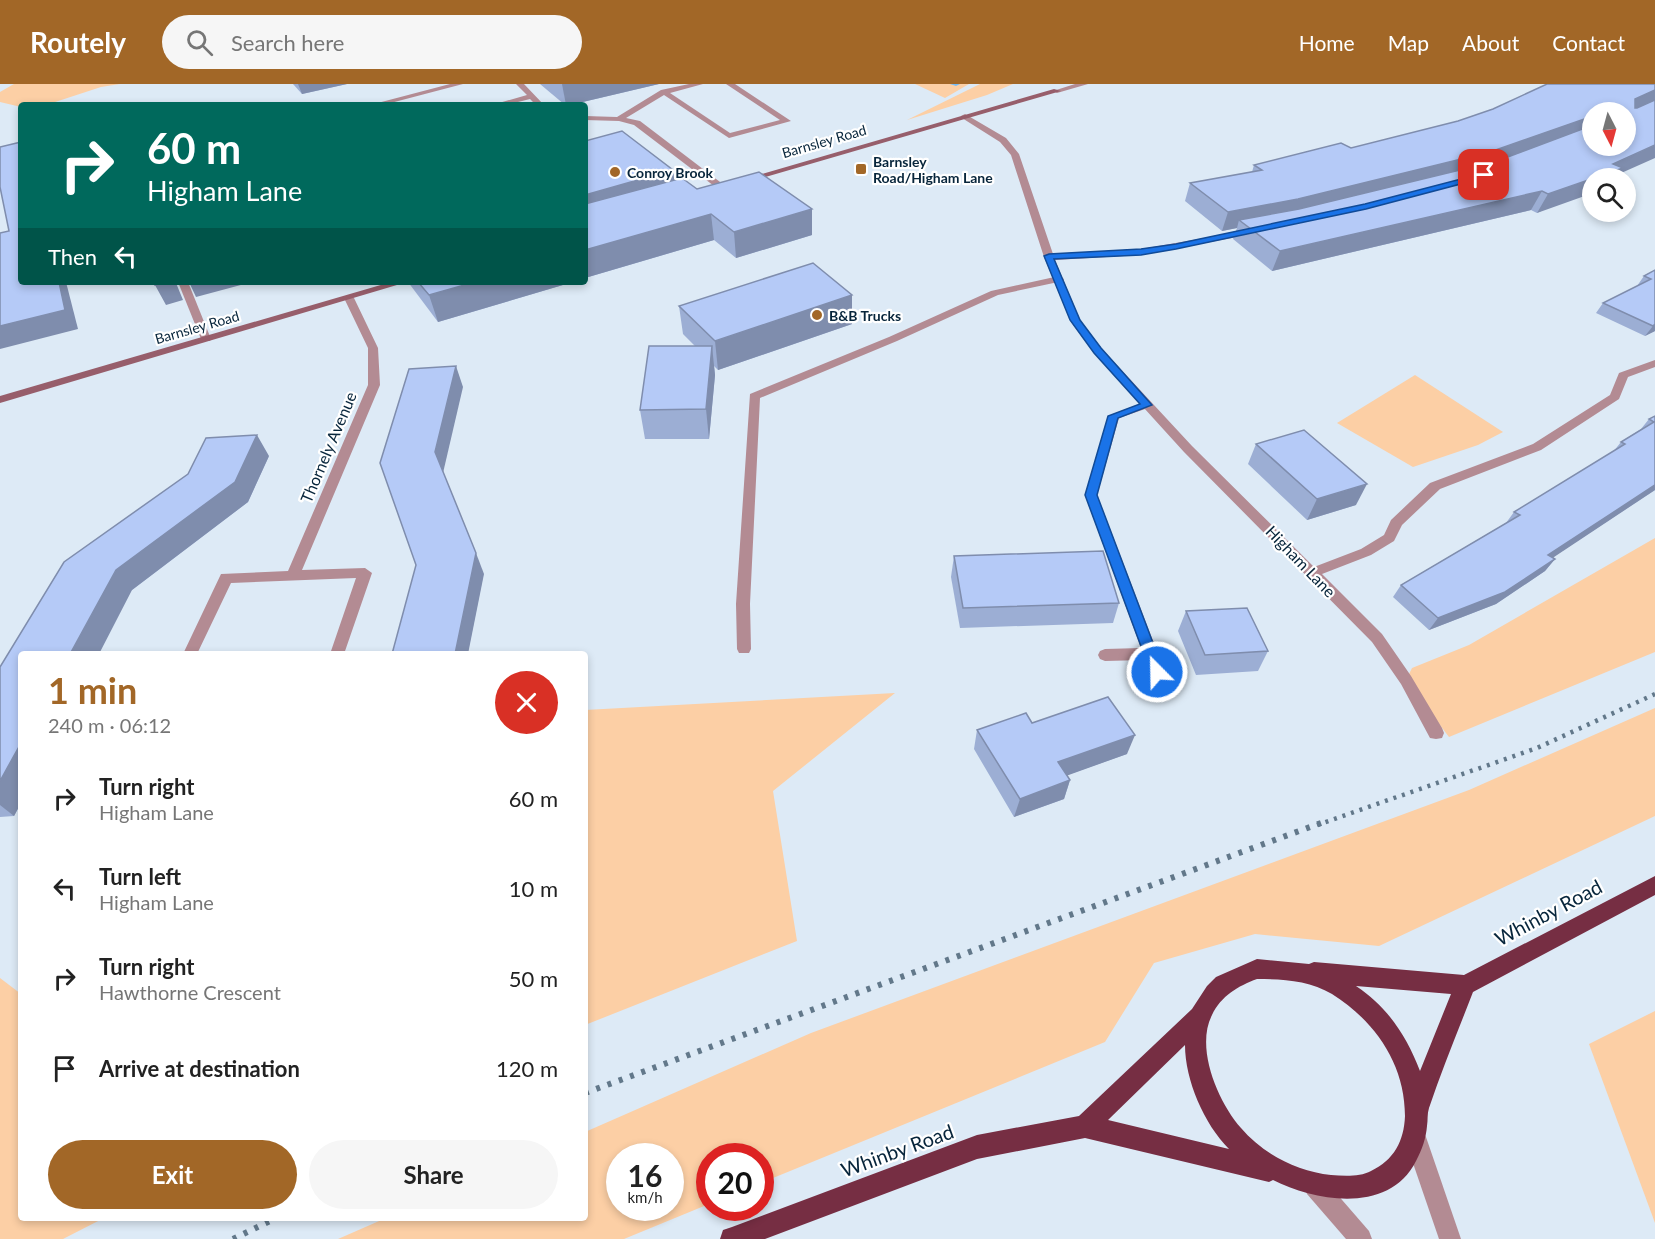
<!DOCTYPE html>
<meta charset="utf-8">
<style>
body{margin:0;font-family:Lato,sans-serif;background:#f6f6f6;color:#222;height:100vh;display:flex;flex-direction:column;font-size:22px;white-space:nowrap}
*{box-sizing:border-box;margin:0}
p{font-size:20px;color:#767676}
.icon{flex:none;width:33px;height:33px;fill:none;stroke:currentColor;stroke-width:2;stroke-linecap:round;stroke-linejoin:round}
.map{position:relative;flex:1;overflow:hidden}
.details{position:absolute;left:18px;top:567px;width:570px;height:570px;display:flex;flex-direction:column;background:#fff;border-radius:6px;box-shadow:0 3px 9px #0003}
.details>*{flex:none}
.guide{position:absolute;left:18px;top:18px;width:570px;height:183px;border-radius:6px;box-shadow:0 3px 9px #0003;background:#00695c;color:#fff;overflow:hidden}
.needle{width:39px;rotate:174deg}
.buttons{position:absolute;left:1582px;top:18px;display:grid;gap:12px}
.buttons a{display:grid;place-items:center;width:54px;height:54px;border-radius:50%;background:#fff;box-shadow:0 3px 9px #0003;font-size:30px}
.speed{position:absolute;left:606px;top:1059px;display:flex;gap:12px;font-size:30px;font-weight:700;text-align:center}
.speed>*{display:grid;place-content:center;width:78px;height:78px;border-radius:50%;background:#fff;box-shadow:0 3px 9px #0003;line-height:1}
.speed small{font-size:15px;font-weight:400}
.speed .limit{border:9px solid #d22;background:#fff;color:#111}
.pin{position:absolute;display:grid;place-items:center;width:51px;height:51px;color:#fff;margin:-26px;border-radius:12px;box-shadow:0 3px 9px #0006}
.me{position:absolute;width:66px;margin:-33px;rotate:337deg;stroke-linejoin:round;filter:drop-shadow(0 0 4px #0008)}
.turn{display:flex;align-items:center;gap:21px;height:126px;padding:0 30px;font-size:27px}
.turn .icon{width:78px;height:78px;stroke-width:2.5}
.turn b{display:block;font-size:42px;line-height:51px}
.then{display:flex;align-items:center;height:57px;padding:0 30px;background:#0003;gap:12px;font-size:22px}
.round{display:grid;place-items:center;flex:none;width:63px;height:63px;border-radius:32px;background:#f6f6f6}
.summary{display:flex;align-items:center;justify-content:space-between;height:102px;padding:0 30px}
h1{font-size:36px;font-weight:700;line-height:45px;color:#a26727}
.cta{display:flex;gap:12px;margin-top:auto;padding:12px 30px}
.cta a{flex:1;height:69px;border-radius:36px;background:#a26727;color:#fff;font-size:24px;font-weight:700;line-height:69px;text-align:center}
.cta a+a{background:#f6f6f6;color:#222}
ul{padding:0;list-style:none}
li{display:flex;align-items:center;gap:18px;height:90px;padding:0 30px}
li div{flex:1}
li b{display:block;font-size:22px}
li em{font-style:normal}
header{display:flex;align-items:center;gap:36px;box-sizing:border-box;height:84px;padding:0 30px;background:#a26727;color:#fff}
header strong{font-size:28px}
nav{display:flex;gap:33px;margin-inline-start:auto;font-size:21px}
.search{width:420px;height:54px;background:#f6f6f6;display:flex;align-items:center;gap:15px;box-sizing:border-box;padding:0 21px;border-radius:33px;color:#767676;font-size:22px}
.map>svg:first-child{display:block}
.green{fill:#fccfa5;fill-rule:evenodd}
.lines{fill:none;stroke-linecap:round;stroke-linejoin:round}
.stream{fill:#75bdf8;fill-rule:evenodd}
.service{fill:#b38b93;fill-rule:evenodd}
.minor{fill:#b38b93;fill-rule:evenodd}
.tertiary{fill:#b38b93;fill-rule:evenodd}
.secondary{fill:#975e6b;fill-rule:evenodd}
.trunk{fill:#762e43;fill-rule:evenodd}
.rail-far1{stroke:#62788a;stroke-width:4.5;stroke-dasharray:3 6;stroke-linecap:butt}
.rail{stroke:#62788a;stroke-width:6;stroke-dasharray:4 8;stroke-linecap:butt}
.wall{fill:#9caed4;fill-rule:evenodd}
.shaded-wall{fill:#7f8dad}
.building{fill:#b5caf7;stroke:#7f8dad;stroke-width:1.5}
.route{fill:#1a73e8;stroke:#114b97;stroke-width:1.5}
.poi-dot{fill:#a26727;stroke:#fff;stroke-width:2}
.labels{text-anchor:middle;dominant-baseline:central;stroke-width:4.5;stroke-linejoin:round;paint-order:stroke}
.far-street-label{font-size:14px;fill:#07253b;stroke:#fff}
.far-poi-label{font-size:14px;font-weight:bold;fill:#07253b;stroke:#fff;text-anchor:start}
.street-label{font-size:16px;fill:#07253b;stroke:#fff}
.near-street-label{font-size:20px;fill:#07253b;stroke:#fff}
</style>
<header>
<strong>Routely</strong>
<div class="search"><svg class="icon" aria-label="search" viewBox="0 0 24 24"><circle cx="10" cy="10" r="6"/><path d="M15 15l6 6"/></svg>Search here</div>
<nav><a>Home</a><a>Map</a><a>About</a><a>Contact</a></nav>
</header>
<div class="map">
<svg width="1655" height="1155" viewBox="0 0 1655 1155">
<rect width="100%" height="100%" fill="#ddeaf6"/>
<g class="green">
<path d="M14,0H120L101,3L46,21H21V23L0,18V8Z"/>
<path d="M915,0H969L945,14Z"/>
<path d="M980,0H1013L987,11L907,36Z"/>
<path d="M1415,291L1503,348L1478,361L1413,383L1337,339Z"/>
<path d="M1655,454V568L1449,653L1406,596L1412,584L1469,561Z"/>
<path d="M895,609L773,707L797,857L585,941V626Z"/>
<path d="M1655,624V732L1379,862L1255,850L1154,879L1105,958L761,1099L760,1072H710L709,1120L624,1155H338L386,1134H585V1048L811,949L1469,706ZM670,1072V1124H620V1072Z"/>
<path d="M0,894L21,910V1134H104L63,1155H0Z"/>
<path d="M1655,927V1139L1589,960Z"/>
</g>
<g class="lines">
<path class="stream" d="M950,0H960L956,2Z"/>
<g class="service">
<path d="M450,0H463L383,21H370Z"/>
<path d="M516,0H524L544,21H536L530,15L506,21H492L527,11Z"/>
<path d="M689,0H703L670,9L730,49L780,36L726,0H735L791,37L729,54L664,11L626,34L640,37L724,101V105H718L634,41L619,37L585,36V32L617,33L661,6Z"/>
<path d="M1059,192L1064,195L1063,197L998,211L897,257L760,314L750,520L751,565L749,569H739L737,565L736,520L750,310L889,253L991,207Z"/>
<path d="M1147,317L1153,321L1151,323L1119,334L1097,411L1165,588L1162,592H1152L1145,576L1105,577L1100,575L1098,571L1100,567L1105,565L1141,564L1085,411L1108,332Z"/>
</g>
<g class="minor">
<path d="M965,30L1006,54L1019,70L1053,170L1141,165L1256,145V149L1253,150L1141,171L1055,176L1080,236L1102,265L1192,362L1314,483L1361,465L1384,451L1391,436L1430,399L1533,360L1610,311L1619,289L1655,276V283L1628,293L1619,315L1541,366L1440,405L1402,441L1394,457L1371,471L1322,490L1382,550L1411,592L1442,644L1444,649L1442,654L1436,655L1430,654L1401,600L1372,558L1184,368L1094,269L1071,238L1044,173L1011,71L1000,58L962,34L961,32Z"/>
<path d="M178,198H188L211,255L210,257H202L201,255Z"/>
<path d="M349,211L354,214L378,264L380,301L302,486L365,484L372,489L344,570H330L356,494L231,499L197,570H183L221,490L288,487L368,301V264L344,214Z"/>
</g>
<g class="tertiary">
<path d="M1075,0H1088L1057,9L1053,7Z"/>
<path d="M1415,1042L1422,1046L1426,1053L1461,1155H1439L1404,1053L1408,1046Z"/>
<path d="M1315,1091L1323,1094L1369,1147L1372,1155H1346L1307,1110L1304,1102L1307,1094Z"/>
</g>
<g class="secondary">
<path d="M1054,5L1061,7L748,98L741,96Z"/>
<path d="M391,198H407L0,319V312Z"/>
</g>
<path class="trunk" d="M1655,792V811L1473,908C1458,947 1442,985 1429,1024C1427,1030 1428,1036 1427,1042C1426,1054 1422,1066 1416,1077C1390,1130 1316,1118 1273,1096L1269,1098L1085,1054L977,1075L765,1155H720L723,1146L732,1143L977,1051L1079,1032L1192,925L1207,902L1216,893L1257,875L1309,880L1314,878L1464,891ZM1257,895C1282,895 1309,896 1332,910C1375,937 1405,980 1405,1032C1404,1057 1394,1076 1371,1087C1360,1093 1344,1092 1331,1091C1297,1087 1263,1070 1241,1044C1218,1018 1195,964 1212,931C1221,912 1238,902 1257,895ZM1356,902L1451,910L1420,987C1407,953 1388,923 1356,902ZM1185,961C1185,996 1204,1040 1229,1065L1108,1036Z"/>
<path class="rail-far1" d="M1317,741L1537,664L1655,610"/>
<g class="rail">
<path d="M585,1009L1321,739"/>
<path d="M233,1155L276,1134"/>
</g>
</g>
<g class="wall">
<path d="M293,0H347L302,10Z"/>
<path d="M540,0H659L570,21H565Z"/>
<path d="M1655,0L1619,90L1537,129L1531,126L1272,187L1233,155L1237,144L1222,147L1185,117L1190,99L1252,88L1254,81L1351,64ZM1593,28H1626L1593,62Z"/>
<path d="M585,57L673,86L674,96L697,105L812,125V151L736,174L714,156L585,194Z"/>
<path d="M1655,186V247L1645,252L1596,229L1603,219L1637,202L1644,192Z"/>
<path d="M408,198H573L438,238Z"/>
<path d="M852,211V240L718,286L714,282L715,291L709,355H645L640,326L695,262L683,250L679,222Z"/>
<path d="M1655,332V406L1553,473L1555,475L1545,487L1496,520L1429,546L1393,513L1401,501L1506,439L1514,428L1613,368L1621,358L1641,345L1649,335Z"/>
<path d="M1256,360L1356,421L1307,436L1248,380Z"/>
<path d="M269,372L248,418L132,506L21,570V719L14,732L0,733V583Z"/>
<path d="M954,472L1119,519L1113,539L960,544L951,493Z"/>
<path d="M1186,527L1268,567L1258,587L1196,591L1178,547Z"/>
<path d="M1032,639L1127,670L1067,691L1070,696L1064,715L1014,733L974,665L977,646Z"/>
</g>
<g class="shaded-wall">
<path d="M298,0H347L302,10Z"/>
<path d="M562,0H659L570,21H566Z"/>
<path d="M1655,6V17L1626,33L1635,15Z"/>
<path d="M1593,32V47L1480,87L1291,134L1239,136L1237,144L1222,147L1228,128Z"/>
<path d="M1655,61V74L1619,90L1616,94H1593V109L1537,129L1548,110Z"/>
<path d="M673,86L676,112L585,138V111Z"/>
<path d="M1542,107L1531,126L1272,187L1280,167Z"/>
<path d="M812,125V151L736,174L734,148Z"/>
<path d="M711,130L714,156L585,194V166Z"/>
<path d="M59,198H66L78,245L0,265V242Z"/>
<path d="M165,198H176V199L183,216L166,221L155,201Z"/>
<path d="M189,198H252L196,213Z"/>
<path d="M475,198H573L438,238L429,211Z"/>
<path d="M852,211V240L718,286L715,257Z"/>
<path d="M1655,240V247L1645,252L1653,242Z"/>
<path d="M712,262L715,291L709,355L706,325Z"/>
<path d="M456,282L463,303L443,389L435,368Z"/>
<path d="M257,351L269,372L248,418L132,506L99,570H70L116,486Z"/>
<path d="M1367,400L1356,421L1307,436L1317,415Z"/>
<path d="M1655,401V406L1539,483L1548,471Z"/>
<path d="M476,469L484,490L468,570H455Z"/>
<path d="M1555,475L1545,487L1496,520L1429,546L1438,534Z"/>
<path d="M1135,651L1127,670L1052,697L1058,678Z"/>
<path d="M21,659V719L14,732L0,721V697Z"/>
<path d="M1070,696L1064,715L1014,733L1020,715Z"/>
</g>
<g class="building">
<path d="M1547,0H1655V6L1635,15V24H1637L1655,16V61L1613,80L1623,84L1548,110L1542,107L1280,167L1239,136L1299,125L1497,77L1593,41V62H1626V28H1593V32L1490,68L1298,115L1228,128L1190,99L1262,86L1254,81L1341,59L1351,64L1458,37L1493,25Z"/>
<path d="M622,47L673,86L585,111V57Z"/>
<path d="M21,58V198H59L65,226L0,242V149L9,147L0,103V63Z"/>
<path d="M759,88L812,125L734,148L711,130L585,166V120L682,94L697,105Z"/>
<path d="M813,179L852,211L715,257L679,222Z"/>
<path d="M1655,186V240L1653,242L1603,219L1651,195L1644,192Z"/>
<path d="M154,198H165L155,201Z"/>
<path d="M418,198H475L429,211Z"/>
<path d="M649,262H712L706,325L640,326Z"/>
<path d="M456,282L435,368L476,469L455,570H392L416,481L380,379L409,285Z"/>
<path d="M1655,332V401L1548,471L1555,475L1505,508L1438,534L1401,501L1520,431L1514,428L1625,360L1621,358L1654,338L1649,335Z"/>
<path d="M1304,346L1367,400L1317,415L1256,360Z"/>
<path d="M257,351L235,398L116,486L70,570H21V659L0,697V583L64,478L188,390L206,354Z"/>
<path d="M1103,467L1119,519L963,524L954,472Z"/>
<path d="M1247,524L1268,567L1205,571L1186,527Z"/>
<path d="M1108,613L1135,651L1058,678L1070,696L1020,715L977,646L1026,629L1032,639Z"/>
</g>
<path class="route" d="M1484,89L1488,91L1487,93L1366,125L1176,165L1141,171L1054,175L1080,236L1101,264L1152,321L1118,334L1097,411L1164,588L1157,593L1152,592L1085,411L1108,332L1140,320L1094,269L1070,236L1044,172L1049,170L1141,165L1176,160L1365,120Z"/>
<g class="poi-dot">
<rect x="855" y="79" width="12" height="12" rx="3"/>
<circle cx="615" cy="88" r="6"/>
<circle cx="817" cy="231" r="6"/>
</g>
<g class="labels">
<g class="far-street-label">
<text transform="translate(824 57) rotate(-16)">Barnsley Road</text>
<text transform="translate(197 243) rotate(-16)">Barnsley Road</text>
</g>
<g class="far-poi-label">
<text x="873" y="77">Barnsley<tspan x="873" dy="16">Road/Higham Lane</tspan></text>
<text x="627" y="88">Conroy Brook</text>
<text x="829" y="231">B&amp;B Trucks</text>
</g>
<g class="street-label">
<text transform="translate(328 363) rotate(-67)">Thornely Avenue</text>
<text transform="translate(1301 477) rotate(46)">Higham Lane</text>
</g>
<g class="near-street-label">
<text transform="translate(1548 828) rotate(-28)">Whinby Road</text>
<text transform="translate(897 1066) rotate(-20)">Whinby Road</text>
</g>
</g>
</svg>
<div class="buttons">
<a><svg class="needle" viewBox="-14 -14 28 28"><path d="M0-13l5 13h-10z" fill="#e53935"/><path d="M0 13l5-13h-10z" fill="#767676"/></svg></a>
<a><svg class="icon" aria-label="search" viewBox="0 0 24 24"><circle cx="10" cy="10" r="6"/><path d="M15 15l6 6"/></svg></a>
</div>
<div class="speed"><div>16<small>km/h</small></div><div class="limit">20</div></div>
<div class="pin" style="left:1484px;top:91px;background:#d93025"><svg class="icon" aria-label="arrive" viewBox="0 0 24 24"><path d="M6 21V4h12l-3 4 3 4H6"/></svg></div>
<svg class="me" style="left:1157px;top:588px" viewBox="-20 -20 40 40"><circle r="17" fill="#1a73e8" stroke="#fff" stroke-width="3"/><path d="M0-11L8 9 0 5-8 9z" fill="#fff"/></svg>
<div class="guide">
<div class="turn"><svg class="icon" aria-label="right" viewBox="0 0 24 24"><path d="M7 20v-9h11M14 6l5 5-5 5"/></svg><div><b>60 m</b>Higham Lane</div></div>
<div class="then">Then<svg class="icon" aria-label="left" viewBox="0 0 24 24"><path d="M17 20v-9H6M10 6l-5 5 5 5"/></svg></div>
</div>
<section class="details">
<div class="summary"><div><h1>1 min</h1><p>240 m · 06:12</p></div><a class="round" style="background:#d93025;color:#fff"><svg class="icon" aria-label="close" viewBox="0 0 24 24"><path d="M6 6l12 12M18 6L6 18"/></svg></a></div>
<ul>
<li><svg class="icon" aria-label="right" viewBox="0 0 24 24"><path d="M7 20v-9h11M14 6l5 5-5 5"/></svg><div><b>Turn right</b><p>Higham Lane</p></div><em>60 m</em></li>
<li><svg class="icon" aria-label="left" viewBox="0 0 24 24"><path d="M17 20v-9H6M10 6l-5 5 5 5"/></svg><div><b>Turn left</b><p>Higham Lane</p></div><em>10 m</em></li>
<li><svg class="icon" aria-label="right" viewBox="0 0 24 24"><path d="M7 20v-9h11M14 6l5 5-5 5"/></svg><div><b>Turn right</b><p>Hawthorne Crescent</p></div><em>50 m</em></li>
<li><svg class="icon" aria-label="arrive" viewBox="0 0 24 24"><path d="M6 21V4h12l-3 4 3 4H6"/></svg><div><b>Arrive at destination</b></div><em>120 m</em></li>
</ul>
<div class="cta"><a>Exit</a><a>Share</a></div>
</section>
</div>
